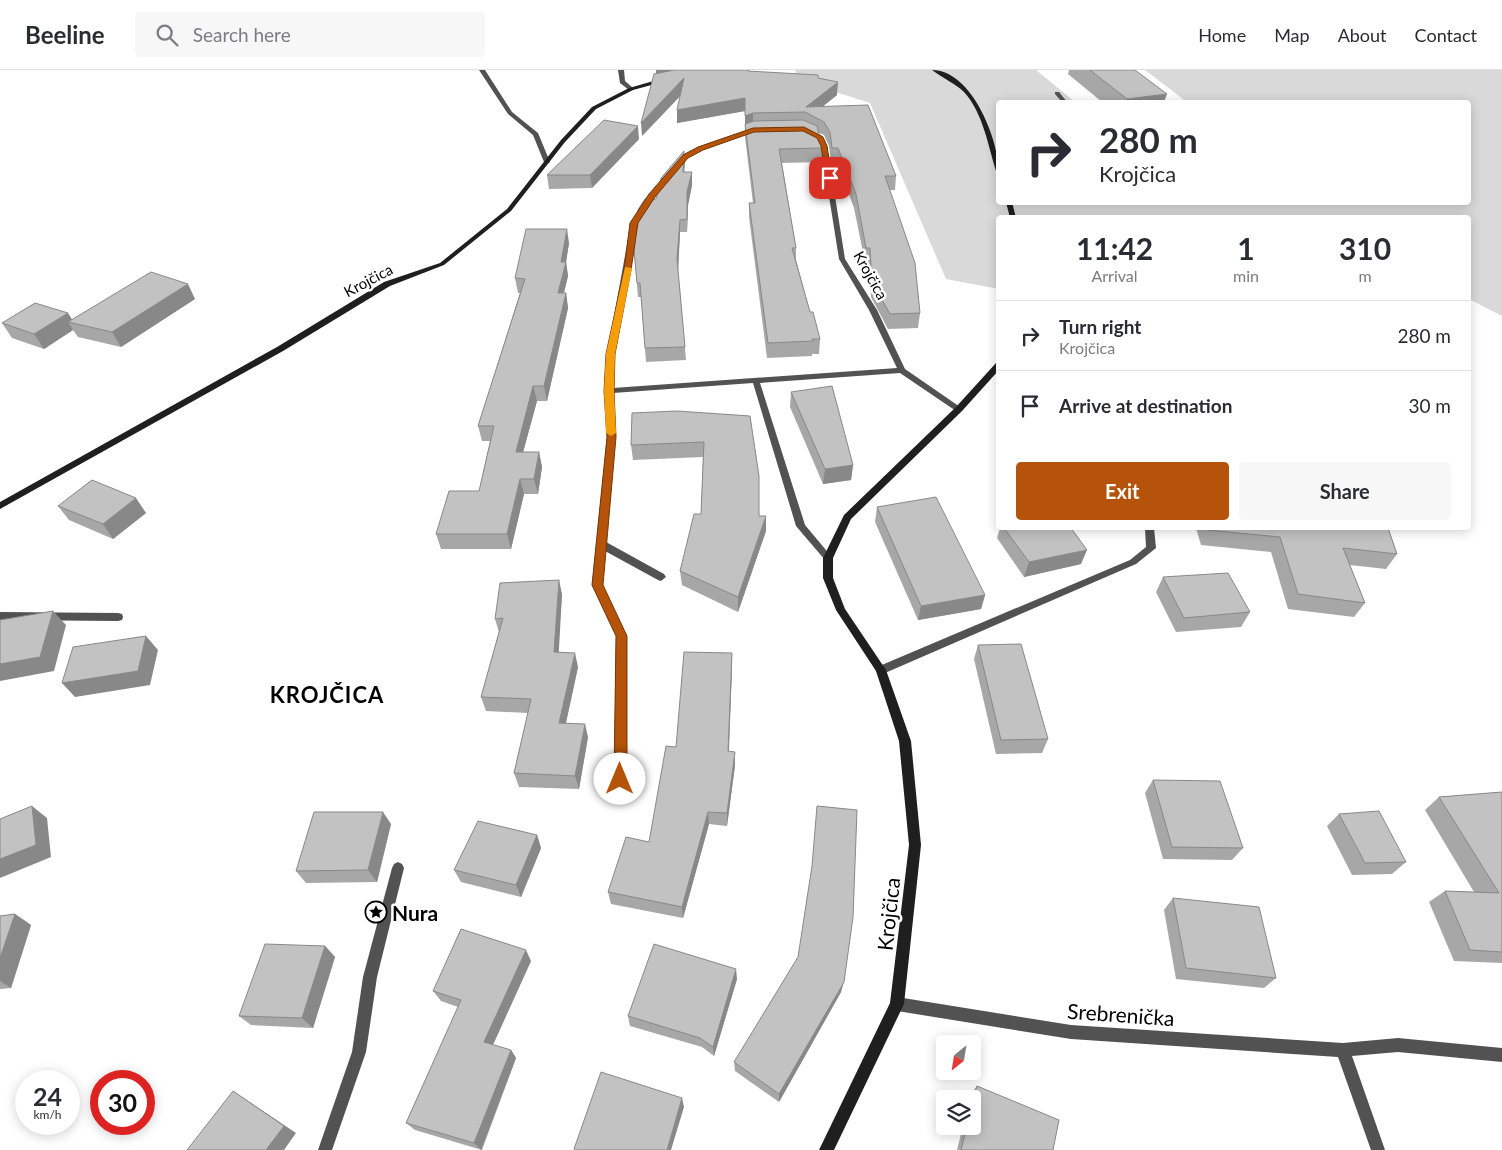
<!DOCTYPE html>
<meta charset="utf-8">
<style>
body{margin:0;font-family:Lato,sans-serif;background:#f7f7f7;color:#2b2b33;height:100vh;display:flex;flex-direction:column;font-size:19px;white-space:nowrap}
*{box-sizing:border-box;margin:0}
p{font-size:16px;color:#7c7c81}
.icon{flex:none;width:28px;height:28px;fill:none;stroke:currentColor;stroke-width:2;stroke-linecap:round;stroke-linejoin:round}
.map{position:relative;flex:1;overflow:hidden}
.details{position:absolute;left:996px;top:145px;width:475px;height:315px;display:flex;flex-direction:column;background:#fff;border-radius:5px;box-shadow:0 2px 12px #0003}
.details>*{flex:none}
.guide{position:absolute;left:996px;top:30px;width:475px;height:105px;border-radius:5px;box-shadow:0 2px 12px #0003;background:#fff;color:#2b2b33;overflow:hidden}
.needle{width:32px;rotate:210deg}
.buttons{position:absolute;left:936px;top:965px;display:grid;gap:10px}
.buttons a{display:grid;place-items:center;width:45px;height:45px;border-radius:5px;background:#fff;box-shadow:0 2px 12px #0003;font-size:25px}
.speed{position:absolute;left:15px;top:1000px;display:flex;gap:10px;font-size:25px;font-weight:700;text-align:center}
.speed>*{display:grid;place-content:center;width:65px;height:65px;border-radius:50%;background:#fff;box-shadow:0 2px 12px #0003;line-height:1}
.speed small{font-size:12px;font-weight:400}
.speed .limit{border:8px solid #d22;background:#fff;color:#111}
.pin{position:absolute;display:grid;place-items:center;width:42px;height:42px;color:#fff;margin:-21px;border-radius:10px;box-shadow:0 2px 8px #0006}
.me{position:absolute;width:55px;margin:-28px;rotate:0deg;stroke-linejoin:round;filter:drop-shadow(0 0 4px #0008)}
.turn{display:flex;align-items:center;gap:18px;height:105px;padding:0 20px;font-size:22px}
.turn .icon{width:65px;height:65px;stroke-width:2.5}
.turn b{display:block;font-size:35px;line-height:42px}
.eta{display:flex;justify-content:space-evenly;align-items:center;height:85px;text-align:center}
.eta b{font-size:30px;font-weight:700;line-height:35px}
.primary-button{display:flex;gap:10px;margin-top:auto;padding:10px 20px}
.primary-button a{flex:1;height:58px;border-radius:5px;background:#b45309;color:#fff;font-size:20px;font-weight:700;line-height:58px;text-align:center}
.primary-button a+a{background:#f7f7f7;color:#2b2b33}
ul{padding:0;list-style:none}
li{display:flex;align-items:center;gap:15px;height:70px;padding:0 20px;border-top:1px solid #e1e1e2}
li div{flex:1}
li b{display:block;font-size:19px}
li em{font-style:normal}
header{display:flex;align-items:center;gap:30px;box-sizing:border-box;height:70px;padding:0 25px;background:#fff;border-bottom:1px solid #e1e1e2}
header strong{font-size:24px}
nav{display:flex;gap:28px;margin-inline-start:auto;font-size:18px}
.search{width:350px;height:45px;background:#f7f7f7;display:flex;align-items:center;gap:12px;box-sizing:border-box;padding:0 18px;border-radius:5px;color:#7c7c81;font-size:19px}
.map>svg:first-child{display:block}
.green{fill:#d9d9d9}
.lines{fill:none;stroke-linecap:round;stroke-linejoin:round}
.lane{fill:#525252;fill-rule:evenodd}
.street{fill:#525252;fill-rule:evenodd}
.secondary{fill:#1f1f1f;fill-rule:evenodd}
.wall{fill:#a7a7a7}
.shaded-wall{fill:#888}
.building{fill:#c2c2c2;stroke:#888}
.route{fill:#b45309;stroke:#753606}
.slow{fill:#f59e0b}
.labels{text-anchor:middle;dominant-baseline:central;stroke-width:5;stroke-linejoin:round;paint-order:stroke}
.far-street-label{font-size:15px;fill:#000;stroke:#fff}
.near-poi-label{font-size:21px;font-weight:bold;fill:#000;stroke:#fff;text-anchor:start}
.near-street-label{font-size:21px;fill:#000;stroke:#fff}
.district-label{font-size:22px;font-weight:bold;letter-spacing:1px;fill:#000;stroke:#fff}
</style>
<header>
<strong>Beeline</strong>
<div class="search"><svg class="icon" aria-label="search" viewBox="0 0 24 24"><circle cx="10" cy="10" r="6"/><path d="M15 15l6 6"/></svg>Search here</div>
<nav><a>Home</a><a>Map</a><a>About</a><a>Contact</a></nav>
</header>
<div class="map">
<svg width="1502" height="1080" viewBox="0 0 1502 1080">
<rect width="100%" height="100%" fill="#fff"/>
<path class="green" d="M795,0H1036L1075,32H999V132H1469V32H1187L1145,0H1502V246L1469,229V148H999V219L946,209L870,33L801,11Z"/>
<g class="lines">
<g class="lane">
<path d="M479,0H485L512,42L538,63L550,92L549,93L544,92L533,65L508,44Z"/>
<path d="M618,0H624L625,11L633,18V20H629L620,13Z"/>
<path d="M1055,22H1059L1067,32H1062L1055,24Z"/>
<path d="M0,542L118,543L122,544L123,547L122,550L118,551L0,550Z"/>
</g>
<g class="street">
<path d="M757,57L759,58V60L702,79L688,87L654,127L637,153L615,284L613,318L897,298L869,240L839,189L821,76L818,68L807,62V60L809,59L822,66L827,76L845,189L877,240L905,299L963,339L959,342L956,341L900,303L760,313L805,455L831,486L833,488L828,491L825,490L796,456L753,313L613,323L615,367L606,472L664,504L666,507L661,511L658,510L605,481L602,515L626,566V709L624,713L620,714L616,713L614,709L616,566L592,515L607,367L605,321L607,284L631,153L650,125L684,85L698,77Z"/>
<path d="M1145,458H1154L1156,478L1136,494L885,603H877L876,600L877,597L1130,490L1146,477Z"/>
<path d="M398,792L402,794L404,798L377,907L366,982L332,1080H318L352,982L363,907L392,798L394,794Z"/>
<path d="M897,927L1071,955L1343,973L1398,968L1502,978V992L1398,982L1352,986L1385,1080H1371L1338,987L1071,969L897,941L892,939L890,934L892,929Z"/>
</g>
<g class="secondary">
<path d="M932,0C972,0 999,70 999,103L996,101C988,75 983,43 964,22C955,13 942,8 932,0Z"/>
<path d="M664,8L667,10L666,11L633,20L596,39L565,72L511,141L444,195L390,216L283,281L0,439V432L277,277L384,212L440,193L507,139L561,70L592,37L629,18Z"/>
<path d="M1006,132H1012L1016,148H1010Z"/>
<path d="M996,293H999V300L962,341L851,449L833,488V508L845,539L886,600L911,671L921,775L904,934L834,1080H819L890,933L909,775L899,671L876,601L836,540L823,508V488L844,445L956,337Z"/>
</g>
</g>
<g class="wall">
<path d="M656,0H749V1L818,8L837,25L822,37L896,106L895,120H889L920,243L918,258L888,259L871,227L869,192H865L854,138L837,91H831L829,76L824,65L819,63L822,78V92L782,93L796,178V190L810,242L820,269L819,284H812V286L767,288L749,147V133H753L745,67V41L677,53L680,26L642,66L656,4Z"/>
<path d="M1069,0H1135L1164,32H1102L1068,4Z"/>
<path d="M639,69L592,118L549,119L547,105Z"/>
<path d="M684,81V102H692V115L688,135L687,162H680L678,200L686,290L646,292L641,227H638L634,180Z"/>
<path d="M569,173L566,192L568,206L564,223H566L568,238L547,331H537L523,382H539L542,397L538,424H524L511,479H441L436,464L479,421L490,371H482L478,356L520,223H518L515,208Z"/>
<path d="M195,229L121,277L78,267L73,260L44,279L12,268L2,253L72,250Z"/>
<path d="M791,322L853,395L851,410L823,414L790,337Z"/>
<path d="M750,346L759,446L766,461L738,542L682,515L680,501L701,444L703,387L633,390L631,375Z"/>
<path d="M58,436L146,443L113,469L69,450Z"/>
<path d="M877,437L985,525L981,539L918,550L875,452Z"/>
<path d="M1000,458H1071L1081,494L1024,507L997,468Z"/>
<path d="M1196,458H1388L1397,484L1386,499L1350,495L1365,533L1354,547L1288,539L1271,482L1201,475Z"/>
<path d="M1163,507L1250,542L1241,557L1176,562L1156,522Z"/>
<path d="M562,524L558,582L578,597L566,653L588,667L579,719L519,717L514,703L528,643L486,641L481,627L499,562L495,549Z"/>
<path d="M978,575L1048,669L1042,683L996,684L974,589Z"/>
<path d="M732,583V597L729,682L735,695L727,756L709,754L683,848L611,834L608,822L649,772L676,677Z"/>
<path d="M1153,710L1243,778L1232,790L1163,789L1145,723Z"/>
<path d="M1502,722V893L1454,891L1429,832L1445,821L1474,822L1425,740L1439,727Z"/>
<path d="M1339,744L1406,792L1392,804L1352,805L1327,756Z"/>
<path d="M391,754L377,812L306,813L296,801Z"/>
<path d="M537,765L541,778L521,827L461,812L454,800Z"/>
<path d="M1173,828L1276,908L1264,918L1176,909L1164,840Z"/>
<path d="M15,844L31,855L11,918L0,919V846Z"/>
<path d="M325,876L335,887L313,958L251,955L239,946Z"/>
<path d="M531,891L493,975L511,980L516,988L482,1080L415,1060L406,1053L458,937L441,931L433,921Z"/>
<path d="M737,909L714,986L702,977L630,956L628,946Z"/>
<path d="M841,922L779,1032L735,1001L734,992Z"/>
<path d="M977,1016L1053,1080H957L963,1056H972V1029H970L971,1024Z"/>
</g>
<g class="shaded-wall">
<path d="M656,0H701L657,9Z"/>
<path d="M684,8L685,21L642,66L641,53Z"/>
<path d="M838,12L837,25L812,45L806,37Z"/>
<path d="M1167,24L1164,32H1125L1127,29Z"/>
<path d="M745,28V41L677,53V40Z"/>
<path d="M753,43V56L745,55V46Z"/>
<path d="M638,56L639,69L592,118L590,105Z"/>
<path d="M684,81L685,94L683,115V102Z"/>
<path d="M692,102V115L688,135L687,162V122Z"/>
<path d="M680,150V162L678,202L677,189Z"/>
<path d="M567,159L569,173L566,192L568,206L560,238L558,223L561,192Z"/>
<path d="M188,214L195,229L121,277L112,262Z"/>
<path d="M566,223L568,238L547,331L544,316Z"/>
<path d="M68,243L75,254L68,252L73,260L44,279L34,264Z"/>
<path d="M533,316L537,331L519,397L516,382Z"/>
<path d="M539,382L542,397L538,424L534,409Z"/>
<path d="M853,395L851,410L823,414L825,399Z"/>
<path d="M520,409L524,424L511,479L507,464Z"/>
<path d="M136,428L146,443L113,469L103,454Z"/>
<path d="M766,446V461L738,542V527Z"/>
<path d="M1087,480L1081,494L1024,507L1029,492Z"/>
<path d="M559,510L562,524L558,596L554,582Z"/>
<path d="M985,525L981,539L918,550L921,536Z"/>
<path d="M53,541L66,555L54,601L0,611V594Z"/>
<path d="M146,566L158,580L150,615L75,627L62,613Z"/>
<path d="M575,583L578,597L563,666L559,653Z"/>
<path d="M732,583V597L728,695V681Z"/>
<path d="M585,654L588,667L579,719L575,706Z"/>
<path d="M735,682V695L727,756V743Z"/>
<path d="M32,736L47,748L51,787L0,808V789Z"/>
<path d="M383,742L391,754L377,812L368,800Z"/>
<path d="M708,742L709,754L683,848L682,837Z"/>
<path d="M537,765L541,778L521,827L516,815Z"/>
<path d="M15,844L31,855L11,918L0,911V888Z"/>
<path d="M325,876L335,887L313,958L302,948Z"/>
<path d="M526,880L531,891L490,981L484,972Z"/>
<path d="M736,899L737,909L714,986L713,977Z"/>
<path d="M844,912L841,922L779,1032V1024Z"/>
<path d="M511,980L516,988L481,1080L474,1073Z"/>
<path d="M233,1021L296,1063L284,1080H266Z"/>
<path d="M682,1028L684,1037L671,1080H667Z"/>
</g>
<g class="building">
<path d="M674,0H748V1L818,5V8L838,12L806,37L868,35L896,106H885L915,193L920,243L890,244L872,212L870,178H866L856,124L838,78H832L830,62L824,52L805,42L753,43L745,46V28L677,40L684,8L641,53L654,4Z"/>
<path d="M1090,0H1135L1167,24L1127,29Z"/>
<path d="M604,50L638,56L590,105H547Z"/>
<path d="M803,50L817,56L822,78L779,79L796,178H792L810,242H813L820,269H812L813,271L768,273L749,133H755L745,54L754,51Z"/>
<path d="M684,81L683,102H692L687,122V149L680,150L677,189L685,277L645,278L640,213H637L634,180L638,140L645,129H656L661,108Z"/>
<path d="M526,159H567L561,192H566L558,223H566L544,316H533L516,382H539L534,409H520L507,464H436L449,421H479L494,356H478L525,209L515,208Z"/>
<path d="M151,202L188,214L112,262L68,252Z"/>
<path d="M35,233L68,243L34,264L2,253Z"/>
<path d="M832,316L853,395L825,399L791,322Z"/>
<path d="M677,341L750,346L759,406V446H766L738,527L680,501L694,444H701L704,372L631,375L632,343Z"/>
<path d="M92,410L136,428L103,454L58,436Z"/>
<path d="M936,427L985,525L921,536L877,437Z"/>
<path d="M1004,458H1071L1087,480L1029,492Z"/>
<path d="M1207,458H1388L1397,484L1343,478L1365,533L1298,524L1280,467L1208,460Z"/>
<path d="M1228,503L1250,542L1184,548L1163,507Z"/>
<path d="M559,510L554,582L575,583L559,653L585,654L575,706L514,703L531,629L481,627L503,548L495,549L500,513Z"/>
<path d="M53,541L40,587L0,594V550Z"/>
<path d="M146,566L138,601L62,613L73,577Z"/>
<path d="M1021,574L1048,669L1001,670L978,575Z"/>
<path d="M684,582L732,583L728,681L735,682L727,743L708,742L682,837L608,822L626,767L649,772L666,676L676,677Z"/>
<path d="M1153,710L1220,711L1243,778L1172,777Z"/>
<path d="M1502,722V882L1470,880L1445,821L1499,823L1439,727Z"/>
<path d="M32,736L36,775L0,789V749Z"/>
<path d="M817,736L857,740L853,847L844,912L779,1024L734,992L798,887L812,796Z"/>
<path d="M1379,741L1406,792L1365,793L1339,744Z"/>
<path d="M314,742H383L368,800L296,801Z"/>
<path d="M478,751L537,765L516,815L454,800Z"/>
<path d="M1173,828L1259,837L1276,908L1186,898Z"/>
<path d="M15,844L0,888V846Z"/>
<path d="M461,859L526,880L484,972L511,980L474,1073L406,1053L461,930L433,921Z"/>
<path d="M265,874L325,876L302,948L239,946Z"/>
<path d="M654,874L736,899L713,977L700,968L628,946Z"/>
<path d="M601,1002L682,1028L667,1080H576L574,1079Z"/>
<path d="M977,1016L1059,1050L1053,1080H961L967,1056H972V1032Z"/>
<path d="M233,1021L284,1056L266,1080H187Z"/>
</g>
<path class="route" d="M804,57L823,67L827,76L832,109L826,108L821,76L817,68L803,61L754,62L703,80L688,88L655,127L638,153L631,200L615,284L614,321L616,367L603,515L627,566V709L625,713L620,714L616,713L614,709L616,566L592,515L607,367L604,321L606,284L624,200L630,153L649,124L683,85L698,77L753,58Z"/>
<path class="slow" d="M625,197L632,198L615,284L614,321L616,363L611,366L606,363L604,321L606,284Z"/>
<defs>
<g id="sight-ring" transform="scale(1.125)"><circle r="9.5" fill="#fff" stroke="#000" stroke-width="1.5"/><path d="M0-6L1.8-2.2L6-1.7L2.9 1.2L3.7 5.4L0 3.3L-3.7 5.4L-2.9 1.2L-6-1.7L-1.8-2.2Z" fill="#000"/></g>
</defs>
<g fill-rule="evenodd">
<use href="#sight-ring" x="376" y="842"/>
</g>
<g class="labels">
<g class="far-street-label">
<text transform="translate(871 205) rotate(61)">Krojčica</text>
<text transform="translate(368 210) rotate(-28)">Krojčica</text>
</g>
<g class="near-poi-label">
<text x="392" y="842">Nura</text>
</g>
<g class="near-street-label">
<text transform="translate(888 844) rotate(-84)">Krojčica</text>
<text transform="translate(1121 944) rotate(4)">Srebrenička</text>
</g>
<g class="district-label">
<text x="327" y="624">KROJČICA</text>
</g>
</g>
</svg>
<div class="buttons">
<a><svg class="needle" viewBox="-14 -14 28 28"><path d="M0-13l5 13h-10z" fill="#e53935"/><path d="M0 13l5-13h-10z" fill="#7c7c81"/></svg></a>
<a><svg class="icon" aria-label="layers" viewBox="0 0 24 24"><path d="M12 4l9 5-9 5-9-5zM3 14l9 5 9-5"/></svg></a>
</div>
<div class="speed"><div>24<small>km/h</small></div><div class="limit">30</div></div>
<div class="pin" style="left:830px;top:108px;background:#d93025"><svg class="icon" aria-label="arrive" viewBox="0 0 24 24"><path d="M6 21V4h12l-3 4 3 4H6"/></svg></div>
<svg class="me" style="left:620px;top:709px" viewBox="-20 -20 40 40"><circle r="19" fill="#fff"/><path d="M0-13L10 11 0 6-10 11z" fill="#b45309"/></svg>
<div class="guide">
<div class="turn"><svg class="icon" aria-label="right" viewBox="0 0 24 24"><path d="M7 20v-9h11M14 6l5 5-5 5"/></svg><div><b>280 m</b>Krojčica</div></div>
</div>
<section class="details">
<div class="eta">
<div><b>11:42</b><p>Arrival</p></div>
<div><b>1</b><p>min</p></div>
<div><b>310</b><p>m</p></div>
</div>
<ul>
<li><svg class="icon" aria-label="right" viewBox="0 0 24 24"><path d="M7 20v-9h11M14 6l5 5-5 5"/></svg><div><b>Turn right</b><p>Krojčica</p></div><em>280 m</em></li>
<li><svg class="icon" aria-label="arrive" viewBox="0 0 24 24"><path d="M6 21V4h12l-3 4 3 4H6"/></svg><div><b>Arrive at destination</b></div><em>30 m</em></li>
</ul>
<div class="primary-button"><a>Exit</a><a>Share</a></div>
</section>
</div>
